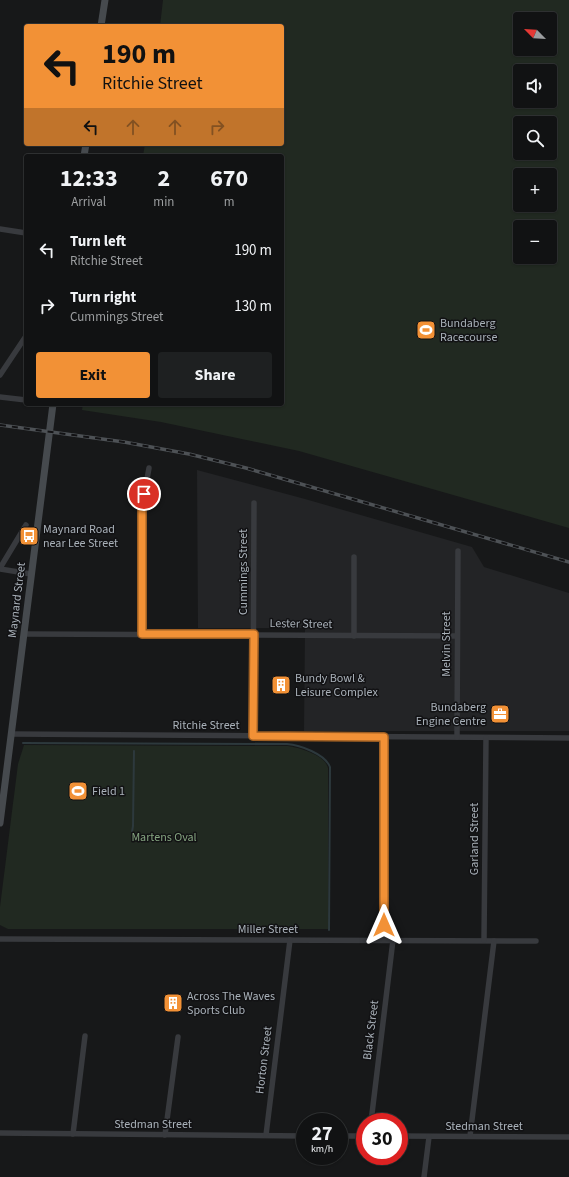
<!DOCTYPE html>
<meta charset="utf-8">
<style>
body{margin:0;font-family:"Source Sans 3",sans-serif;background:#1e2021;color:#f1f3f6;height:100vh;display:flex;flex-direction:column;font-size:15px;white-space:nowrap}
*{box-sizing:border-box;margin:0}
p{font-size:13px;color:#9c9ea0}
.icon{flex:none;width:22px;height:22px;fill:none;stroke:currentColor;stroke-width:2;stroke-linecap:round;stroke-linejoin:round}
.map{position:relative;flex:1;overflow:hidden}
.panel{position:absolute;left:24px;top:154px;width:260px;height:252px;display:flex;flex-direction:column;background:#111213;border-radius:4px;box-shadow:0 1px 3px #0004,0 0 0 1px #303233}
.panel>*{flex:none}
.guide{position:absolute;left:24px;top:24px;width:260px;height:122px;border-radius:4px;box-shadow:0 1px 3px #0004,0 0 0 1px #303233;background:#f29136;color:#111;overflow:hidden}
.needle{width:26px;rotate:294deg}
.tools{position:absolute;left:513px;top:12px;display:grid;gap:8px}
.tools a{display:grid;place-items:center;width:44px;height:44px;border-radius:4px;background:#111213;box-shadow:0 1px 3px #0004,0 0 0 1px #303233;font-size:20px}
.speed{position:absolute;left:296px;top:1113px;display:flex;gap:8px;font-size:20px;font-weight:700;text-align:center}
.speed>*{display:grid;place-content:center;width:52px;height:52px;border-radius:50%;background:#111213;box-shadow:0 1px 3px #0004,0 0 0 1px #303233;line-height:1}
.speed small{font-size:10px;font-weight:400}
.speed .limit{border:6px solid #d22;background:#fff;color:#111}
.pin{position:absolute;display:grid;place-items:center;width:34px;height:34px;color:#fff;margin:-17px;border:2px solid #fff;border-radius:50%;box-shadow:0 1px 4px #0007}
.me{position:absolute;width:44px;margin:-22px;rotate:0deg;stroke-linejoin:round;filter:drop-shadow(0 0 3px #0008)}
.turn{display:flex;align-items:center;gap:14px;height:84px;padding:0 12px;font-size:18px}
.turn .icon{width:52px;height:52px;stroke-width:2.5}
.turn b{display:block;font-size:28px;line-height:34px}
.lanes{display:flex;align-items:center;height:38px;padding:0 12px;background:#0003;justify-content:center;gap:20px;direction:ltr}
.lanes .off{opacity:.35}
.eta{display:flex;justify-content:space-evenly;align-items:center;height:68px;text-align:center}
.eta b{font-size:24px;font-weight:700;line-height:28px}
.button{display:flex;gap:8px;margin-top:auto;padding:8px 12px}
.button a{flex:1;height:46px;border-radius:4px;background:#f29136;color:#111;font-size:16px;font-weight:700;line-height:46px;text-align:center}
.button a+a{background:#1e2021;color:#f1f3f6}
ul{padding:0;list-style:none}
li{display:flex;align-items:center;gap:12px;height:56px;padding:0 12px}
li div{flex:1}
li b{display:block;font-size:15px}
li em{font-style:normal}
.map>svg:first-child{display:block}
.built{fill:#232426}
.green{fill:#212921;fill-rule:evenodd}
.lines{fill:none;stroke-linecap:round;stroke-linejoin:round}
.stream{stroke:#2d393d;stroke-width:2}
.street{stroke:#383a3e;stroke-width:5.5}
.secondary{stroke:#464a4e;stroke-width:7}
.rail-casing{stroke:#4d5155;stroke-width:3.5}
.rail{stroke:#121214;stroke-width:2;stroke-dasharray:6;stroke-linecap:butt}
.route-casing{stroke:#9d5e23;stroke-width:10}
.route{stroke:#f29136;stroke-width:7}
.labels{text-anchor:middle;dominant-baseline:central;stroke-width:3;stroke-linejoin:round;paint-order:stroke}
.poi-label{font-size:12px;fill:#a9b1b9;stroke:#121214;text-anchor:start}
.street-label{font-size:12px;fill:#a9b1b9;stroke:#121214}
.park-label{font-size:12px;fill:#85a480;stroke:#121214}
</style>
<div class="map">
<svg width="569" height="1177" viewBox="0 0 569 1177">
<rect width="100%" height="100%" fill="#171819"/>
<path class="built" d="M197,470L305,499L472,547L484,567L569,593V731H304L305,628H198Z"/>
<g class="green">
<path d="M163,0H569V528L299,451L161,422L82,410L83,404H282V156H143L145,144H282V26H160ZM520,19H550V49H520ZM520,71H550V101H520ZM520,123H550V153H520ZM520,175H550V205H520ZM520,227H550V257H520Z"/>
<path d="M24,745L288,746C300,748 325,755 328,768V929H8L0,925V907L18,764Z"/>
</g>
<g class="lines">
<g class="stream">
<path d="M23,743L287,744C300,745 325,754 330,767L329,930"/>
<path d="M132,832L133,826L134,751"/>
</g>
<g class="street">
<path d="M0,229L26,233"/>
<path d="M0,375L26,336"/>
<path d="M0,397L26,400"/>
<path d="M0,568L26,525"/>
<path d="M0,569L31,574"/>
<path d="M24,634L457,636"/>
<path d="M142,635V507L149,468"/>
<path d="M354,636V557"/>
<path d="M11,734L569,738"/>
<path d="M253,736L254,503"/>
<path d="M457,737L458,551"/>
<path d="M0,939L536,941"/>
<path d="M384,940V737"/>
<path d="M484,940L486,738"/>
<path d="M371,1122L393,940"/>
<path d="M0,1133L305,1136"/>
<path d="M73,1134L85,1036"/>
<path d="M165,1135L178,1037"/>
<path d="M266,1135L290,940"/>
<path d="M339,1136H365"/>
<path d="M399,1136L569,1137"/>
<path d="M470,1136L494,941"/>
<path d="M424,1177L429,1137"/>
</g>
<g class="secondary">
<path d="M101,26L105,0"/>
<path d="M84,156L86,144"/>
<path d="M0,823L53,404"/>
</g>
<g class="rail-casing">
<path id="rail" d="M0,425L124,442L189,454L246,468L569,562"/>
</g>
<use href="#rail" class="rail"/>
</g>
<g class="lines">
<g class="route-casing">
<path id="route" d="M144,494L142,507V634H254L253,736L384,737V925"/>
</g>
<use href="#route" class="route"/>
</g>
<defs>
<g id="stadium-square" transform="scale(1)"><rect x="-9" y="-9" width="18" height="18" rx="4" fill="#f29136" stroke="#121214"/><path d="M0-5a6.5 5 0 1 0 0 10a6.5 5 0 1 0 0-10ZM-3.5-1.8h7v3.6h-7Z" fill="#fff"/></g>
<g id="bus-square" transform="scale(1)"><rect x="-9" y="-9" width="18" height="18" rx="4" fill="#f29136" stroke="#121214"/><path d="M-5-6H5V4H4V6H2V4H-2V6H-4V4H-5ZM-3.5-4V0h7V-4ZM-3.5 1.2v1.5H-2V1.2ZM2 1.2v1.5H3.5V1.2Z" fill="#fff"/></g>
<g id="building-square" transform="scale(1)"><rect x="-9" y="-9" width="18" height="18" rx="4" fill="#f29136" stroke="#121214"/><path d="M-4-6H4V6H1V3H-1V6H-4ZM-2.5-4.3h1.7v1.8h-1.7ZM.8-4.3h1.7v1.8H.8ZM-2.5-1h1.7V.8h-1.7ZM.8-1h1.7V.8H.8Z" fill="#fff"/></g>
<g id="office-square" transform="scale(1)"><rect x="-9" y="-9" width="18" height="18" rx="4" fill="#f29136" stroke="#121214"/><path d="M-6-3h4V-5.5h4V-3h4V5H-6ZM-1-4.5V-3h2v-1.5ZM-6 0V1H6V0Z" fill="#fff"/></g>
</defs>
<g fill-rule="evenodd">
<use href="#stadium-square" x="426" y="330"/>
<use href="#bus-square" x="29" y="536"/>
<use href="#building-square" x="281" y="685"/>
<use href="#office-square" x="500" y="714"/>
<use href="#stadium-square" x="78" y="791"/>
<use href="#building-square" x="173" y="1003"/>
</g>
<g class="labels">
<g class="poi-label">
<text x="440" y="323">Bundaberg<tspan x="440" dy="14">Racecourse</tspan></text>
<text x="43" y="529">Maynard Road<tspan x="43" dy="14">near Lee Street</tspan></text>
<text x="295" y="678">Bundy Bowl &amp;<tspan x="295" dy="14">Leisure Complex</tspan></text>
<text x="486" y="707" text-anchor="end">Bundaberg<tspan x="486" dy="14">Engine Centre</tspan></text>
<text x="92" y="791">Field 1</text>
<text x="187" y="996">Across The Waves<tspan x="187" dy="14">Sports Club</tspan></text>
</g>
<g class="street-label">
<text transform="translate(243 572) rotate(-90)">Cummings Street</text>
<text transform="translate(17 600) rotate(-83)">Maynard Street</text>
<text transform="translate(301 624) rotate(1)">Lester Street</text>
<text transform="translate(446 644) rotate(-90)">Melvin Street</text>
<text x="206" y="725">Ritchie Street</text>
<text transform="translate(474 839) rotate(-90)">Garland Street</text>
<text x="268" y="929">Miller Street</text>
<text transform="translate(371 1030) rotate(-83)">Black Street</text>
<text transform="translate(264 1060) rotate(-83)">Horton Street</text>
<text x="153" y="1124">Stedman Street</text>
<text x="484" y="1126">Stedman Street</text>
</g>
<g class="park-label">
<text x="164" y="837">Martens Oval</text>
</g>
</g>
</svg>
<div class="tools">
<a><svg class="needle" viewBox="-14 -14 28 28"><path d="M0-13l5 13h-10z" fill="#e53935"/><path d="M0 13l5-13h-10z" fill="#9c9ea0"/></svg></a>
<a><svg class="icon" aria-label="sound" viewBox="0 0 24 24"><path d="M4 9h4l5-4v14l-5-4H4zM17 9q2 3 0 6"/></svg></a>
<a><svg class="icon" aria-label="search" viewBox="0 0 24 24"><circle cx="10" cy="10" r="6"/><path d="M15 15l6 6"/></svg></a>
<a>+</a>
<a>−</a>
</div>
<div class="speed"><div>27<small>km/h</small></div><div class="limit">30</div></div>
<div class="pin" style="left:144px;top:494px;background:#d93025"><svg class="icon" aria-label="arrive" viewBox="0 0 24 24"><path d="M6 21V4h12l-3 4 3 4H6"/></svg></div>
<svg class="me" style="left:384px;top:925px" viewBox="-20 -20 40 40"><path d="M0-17L14 15 0 8-14 15z" fill="#f29136" stroke="#fff" stroke-width="4"/></svg>
<div class="guide">
<div class="turn"><svg class="icon" aria-label="left" viewBox="0 0 24 24"><path d="M17 20v-9H6M10 6l-5 5 5 5"/></svg><div><b>190 m</b>Ritchie Street</div></div>
<div class="lanes"><svg class="icon" aria-label="left" viewBox="0 0 24 24"><path d="M17 20v-9H6M10 6l-5 5 5 5"/></svg><svg class="icon off" aria-label="ahead" viewBox="0 0 24 24"><path d="M12 20V5M6 11l6-6 6 6"/></svg><svg class="icon off" aria-label="ahead" viewBox="0 0 24 24"><path d="M12 20V5M6 11l6-6 6 6"/></svg><svg class="icon off" aria-label="right" viewBox="0 0 24 24"><path d="M7 20v-9h11M14 6l5 5-5 5"/></svg></div>
</div>
<section class="panel">
<div class="eta">
<div><b>12:33</b><p>Arrival</p></div>
<div><b>2</b><p>min</p></div>
<div><b>670</b><p>m</p></div>
</div>
<ul>
<li><svg class="icon" aria-label="left" viewBox="0 0 24 24"><path d="M17 20v-9H6M10 6l-5 5 5 5"/></svg><div><b>Turn left</b><p>Ritchie Street</p></div><em>190 m</em></li>
<li><svg class="icon" aria-label="right" viewBox="0 0 24 24"><path d="M7 20v-9h11M14 6l5 5-5 5"/></svg><div><b>Turn right</b><p>Cummings Street</p></div><em>130 m</em></li>
</ul>
<div class="button"><a>Exit</a><a>Share</a></div>
</section>
</div>
